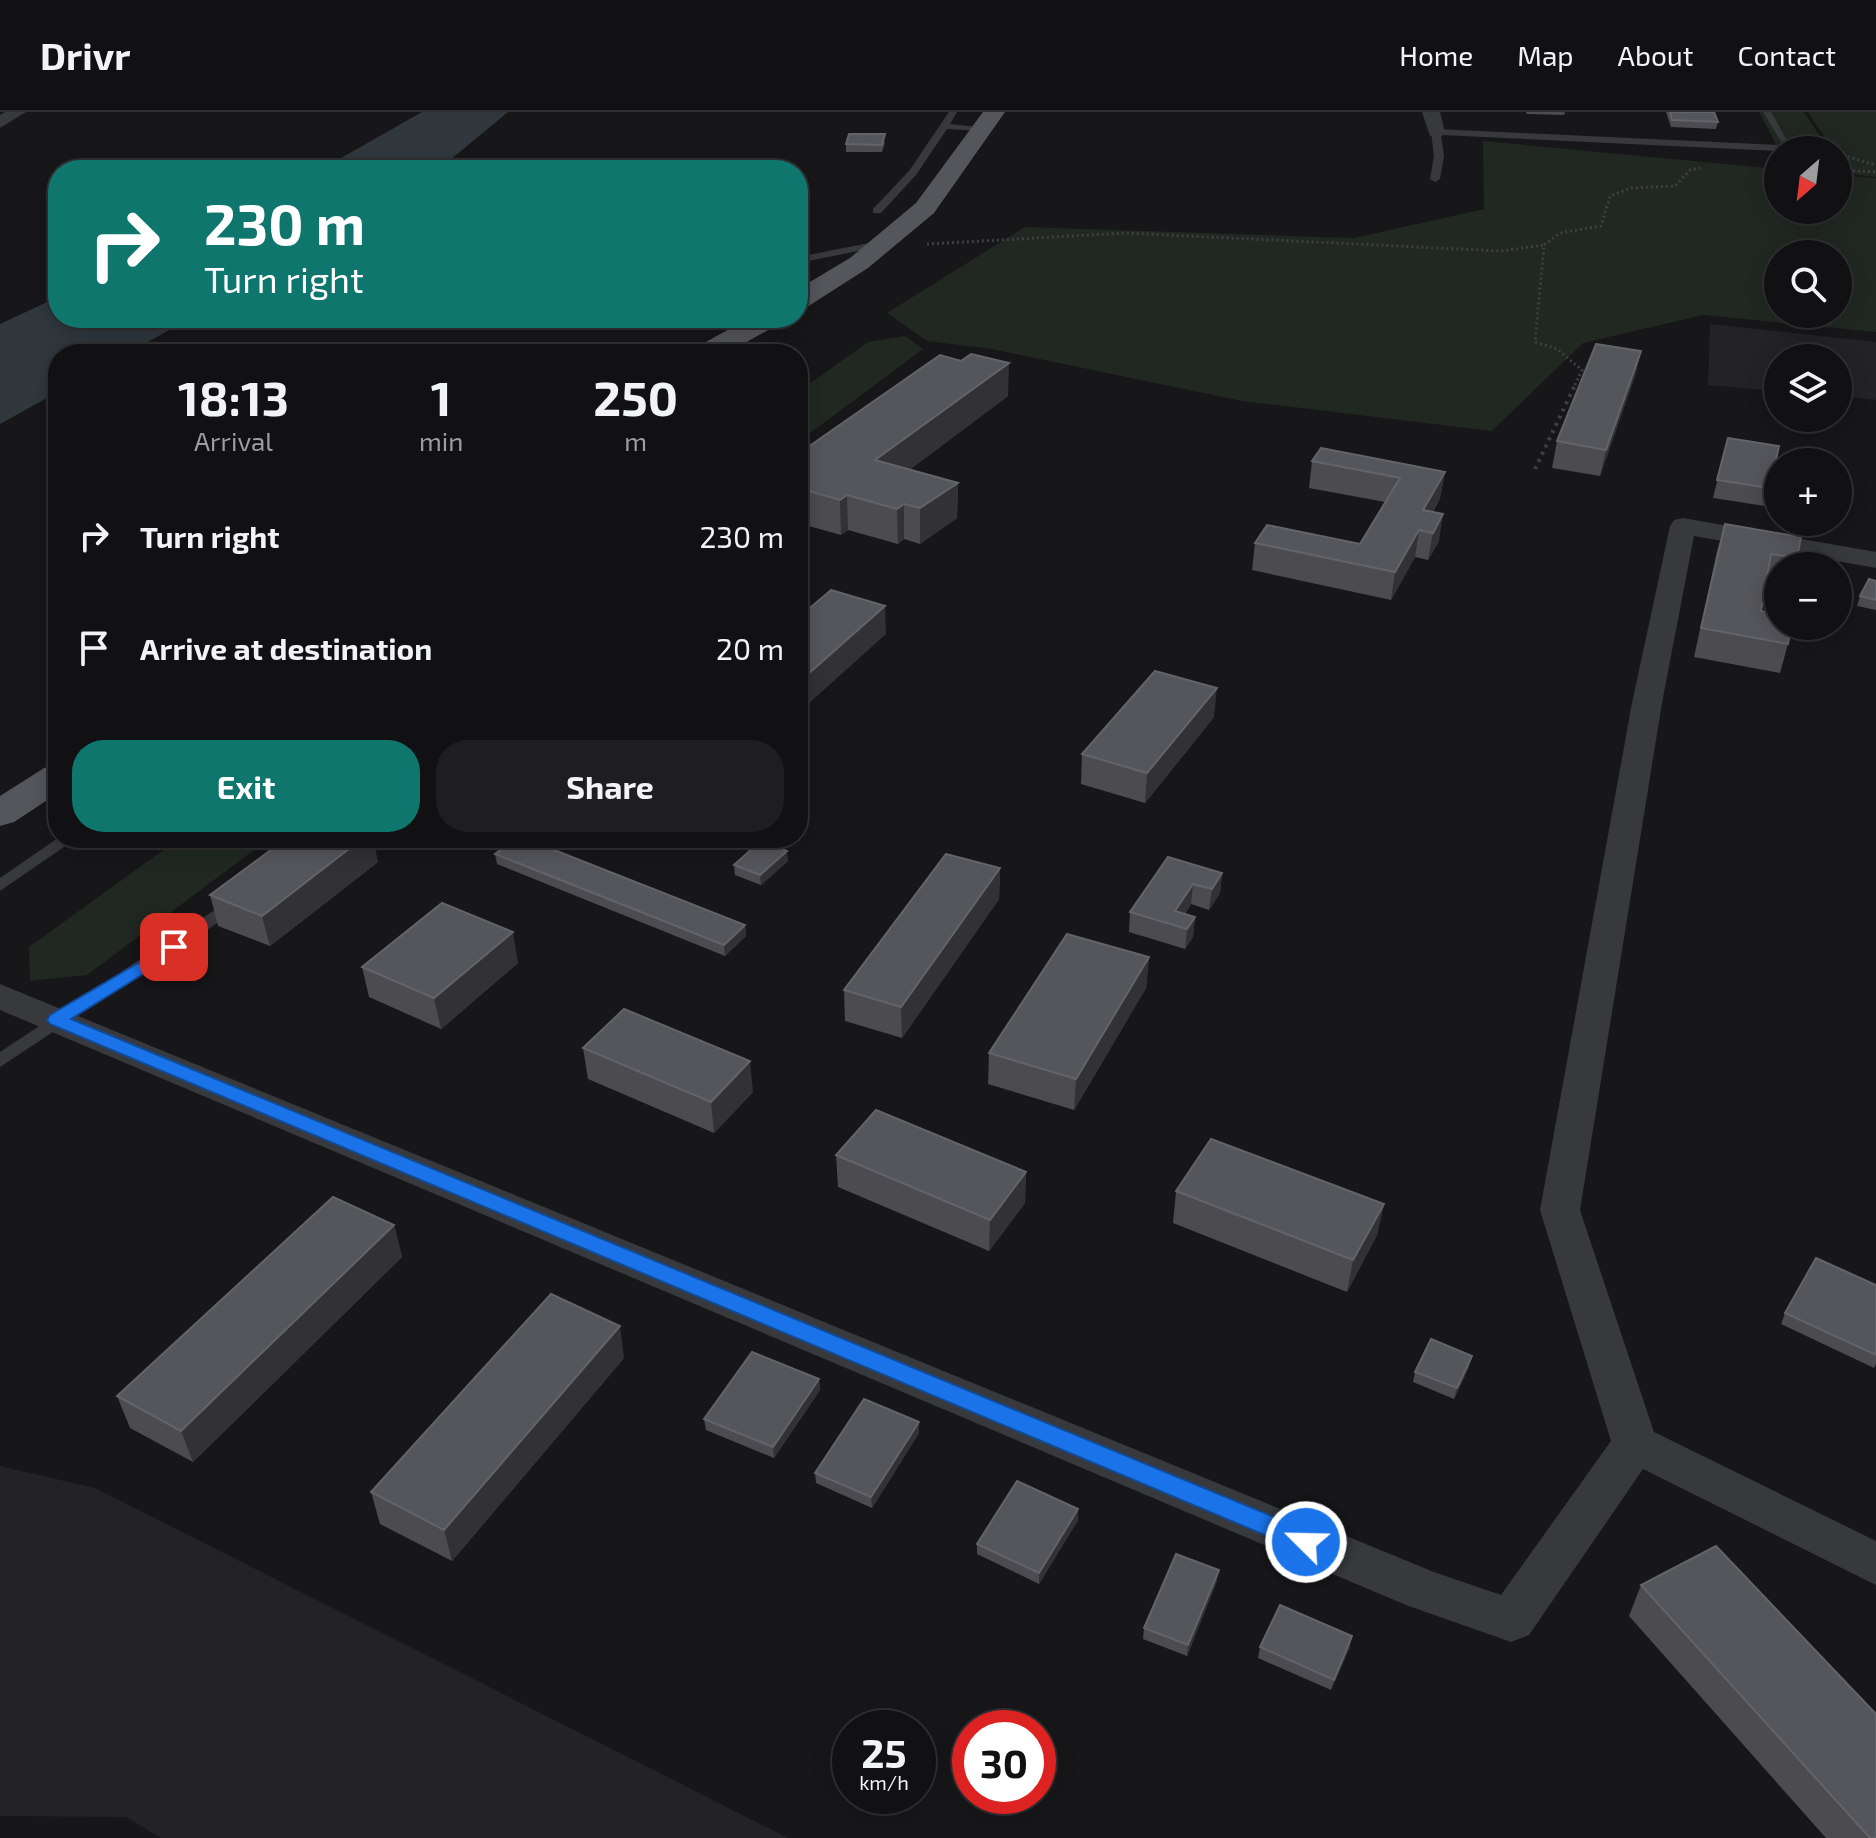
<!DOCTYPE html>
<meta charset="utf-8">
<style>
body{margin:0;font-family:"Exo 2",sans-serif;background:#1e1e20;color:#f1f3f6;height:100vh;display:flex;flex-direction:column;font-size:30px;white-space:nowrap}
*{box-sizing:border-box;margin:0}
p{font-size:26px;color:#9c9d9f}
.icon{flex:none;width:44px;height:44px;fill:none;stroke:currentColor;stroke-width:2;stroke-linecap:round;stroke-linejoin:round}
.map{position:relative;flex:1;overflow:hidden}
.sheet{position:absolute;left:48px;top:232px;width:760px;height:504px;display:flex;flex-direction:column;background:#111012;border-radius:32px;box-shadow:0 4px 20px #0003,0 0 0 2px #303032}
.sheet>*{flex:none}
.banner{position:absolute;left:48px;top:48px;width:760px;height:168px;border-radius:32px;box-shadow:0 4px 20px #0003,0 0 0 2px #303032;background:#0f766e;color:#fff;overflow:hidden}
.needle{width:52px;rotate:208deg}
.controls{position:absolute;left:1764px;top:24px;display:grid;gap:16px}
.controls a{display:grid;place-items:center;width:88px;height:88px;border-radius:50%;background:#111012;box-shadow:0 4px 20px #0003,0 0 0 2px #303032;font-size:40px}
.speed{position:absolute;left:832px;top:1598px;display:flex;gap:16px;font-size:40px;font-weight:700;text-align:center}
.speed>*{display:grid;place-content:center;width:104px;height:104px;border-radius:50%;background:#111012;box-shadow:0 4px 20px #0003,0 0 0 2px #303032;line-height:1}
.speed small{font-size:20px;font-weight:400}
.speed .limit{border:12px solid #d22;background:#fff;color:#111}
.pin{position:absolute;display:grid;place-items:center;width:68px;height:68px;color:#fff;margin:-34px;border-radius:16px;box-shadow:0 4px 12px #0006}
.me{position:absolute;width:88px;margin:-44px;rotate:293deg;stroke-linejoin:round;filter:drop-shadow(0 0 6px #0008)}
.turn{display:flex;align-items:center;gap:28px;height:168px;padding:0 24px;font-size:36px}
.turn .icon{width:104px;height:104px;stroke-width:2.5}
.turn b{display:block;font-size:56px;line-height:68px}
.eta{display:flex;justify-content:space-evenly;align-items:center;height:136px;text-align:center}
.eta b{font-size:48px;font-weight:700;line-height:56px}
.primary-button{display:flex;gap:16px;margin-top:auto;padding:16px 24px}
.primary-button a{flex:1;height:92px;border-radius:32px;background:#0f766e;color:#fff;font-size:32px;font-weight:700;line-height:92px;text-align:center}
.primary-button a+a{background:#1e1e20;color:#f1f3f6}
ul{padding:0;list-style:none}
li{display:flex;align-items:center;gap:24px;height:112px;padding:0 24px}
li div{flex:1}
li b{display:block;font-size:30px}
li em{font-style:normal}
header{display:flex;align-items:center;gap:48px;box-sizing:border-box;height:112px;padding:0 40px;background:#111012;border-bottom:2px solid #303032}
header strong{font-size:38px}
nav{display:flex;gap:44px;margin-inline-start:auto;font-size:28px}
.map>svg:first-child{display:block}
.built{fill:#232325}
.green{fill:#212822;fill-rule:evenodd}
.water{fill:#30373d}
.lines{fill:none;stroke-linecap:round;stroke-linejoin:round}
.path-far1{stroke:#3e3f44;stroke-width:3;stroke-dasharray:2 3;stroke-linecap:butt}
.path{stroke:#3e3f44;stroke-width:4;stroke-dasharray:3 5;stroke-linecap:butt}
.lane{fill:#38393d;fill-rule:evenodd}
.street{fill:#38393d;fill-rule:evenodd}
.primary{fill:#54565c;fill-rule:evenodd}
.wall{fill:#4b4b50}
.shaded-wall{fill:#323235}
.building{fill:#55565b;stroke:#636469;stroke-width:2}
.route{fill:#1a73e8;stroke:#114b97;stroke-width:2}
</style>
<header>
<strong>Drivr</strong>
<nav><a>Home</a><a>Map</a><a>About</a><a>Contact</a></nav>
</header>
<div class="map">
<svg width="1876" height="1726" viewBox="0 0 1876 1726">
<rect width="100%" height="100%" fill="#171618"/>
<g class="built">
<path d="M1710,212L1876,230V288L1838,284V246H1778V279L1708,273Z"/>
<path d="M0,1354L95,1376L788,1726H161L126,1705L0,1704Z"/>
</g>
<g class="green">
<path d="M1759,0H1804L1829,38H1779Z"/>
<path d="M1808,0H1876V65L1848,62L1838,46V38H1833Z"/>
<path d="M1483,29L1778,57V98H1838V63L1876,66V220L1703,203L1583,231L1492,319L1242,289L992,237L927,229L887,201L1025,115L1354,126L1484,97ZM1778,142H1838V202H1778Z"/>
<path d="M905,224L923,237L798,330V280L868,230Z"/>
<path d="M180,726H270L87,863L30,869L29,835Z"/>
</g>
<g class="water">
<path d="M422,0H508L438,58H320Z"/>
<path d="M58,185V206H191L126,242H58V280L0,312V212Z"/>
</g>
<g class="lines">
<g class="path-far1">
<path d="M1804,34L1827,38"/>
<path d="M1838,42L1876,53"/>
<path d="M1838,58L1876,60"/>
<path d="M927,132L1126,121L1501,139L1544,133"/>
<path d="M1575,273L1582,258L1557,237L1535,230L1544,133L1560,121L1601,114L1610,84L1631,76L1675,74L1690,58L1700,56"/>
</g>
<path class="path" d="M1535,357L1576,271"/>
<g class="lane">
<path d="M949,0H957L950,12L988,16L983,19L947,17L916,63L881,101H873V97L909,59Z"/>
<path d="M1763,0H1771L1790,34L1778,39L1441,23L1444,44L1440,67L1435,70L1430,67L1434,44L1431,20L1436,17L1779,33L1782,31Z"/>
<path d="M884,128L888,129V133L798,151V145Z"/>
<path d="M58,726H77L0,779V766Z"/>
<path d="M236,784L242,785L245,789L242,793L213,814L0,955V940Z"/>
</g>
<g class="street">
<path d="M5,0H26L0,16V3Z"/>
<path d="M1422,0H1440L1445,20L1442,24H1430Z"/>
<path d="M1683,406L1876,440V456L1694,424L1662,591L1580,1098L1654,1320L1876,1429V1473L1643,1357L1529,1523L1511,1530L1406,1493L0,898V872L1434,1460L1501,1483L1611,1329L1540,1098L1632,591L1670,414L1674,408Z"/>
</g>
<g class="primary">
<path d="M983,0H1005L934,101L868,156L807,195L798,197V177L850,146L916,91Z"/>
<path d="M749,206H783L779,212L725,242H691L695,236Z"/>
<path d="M58,652V681L14,710L0,714V684L44,656Z"/>
</g>
</g>
<g class="wall">
<path d="M1526,0H1565L1564,3L1527,2Z"/>
<path d="M1666,0H1714L1718,10L1716,17L1671,15Z"/>
<path d="M885,30L882,40H846V32Z"/>
<path d="M1641,239L1635,264L1600,364L1552,356L1557,329Z"/>
<path d="M1008,284L909,358L958,371L957,406L920,432L904,427L898,432L848,418L841,423L798,411V342Z"/>
<path d="M1728,326L1770,376L1765,394L1713,386Z"/>
<path d="M1312,349L1445,360L1440,386L1433,400L1439,429L1428,448L1415,445L1391,488L1252,458L1255,431L1360,432L1385,390L1309,376Z"/>
<path d="M1725,412L1797,446L1795,454H1778V472L1766,470L1761,499L1788,532L1780,561L1694,545L1717,439Z"/>
<path d="M1876,469V498L1857,494L1860,484Z"/>
<path d="M1214,605L1145,691L1081,672L1082,642Z"/>
<path d="M495,742L745,813L746,824L725,844L497,752Z"/>
<path d="M1168,745L1222,761L1220,781L1209,798L1191,792L1185,802L1195,805L1193,825L1185,837L1129,820L1130,800Z"/>
<path d="M788,749L761,773L735,763L734,753Z"/>
<path d="M378,750L270,834L218,814L210,783Z"/>
<path d="M1000,756L999,787L902,926L845,909L844,878Z"/>
<path d="M1149,845L1146,876L1074,998L988,972L989,941Z"/>
<path d="M518,851L441,917L369,885L362,855Z"/>
<path d="M583,936L753,980L714,1021L588,967Z"/>
<path d="M836,1043L1026,1060L1025,1091L989,1139L838,1075Z"/>
<path d="M1176,1079L1384,1092L1377,1123L1347,1180L1173,1111Z"/>
<path d="M394,1113L402,1145L193,1350L130,1316L117,1284Z"/>
<path d="M1876,1173V1252L1874,1256L1781,1212L1785,1201Z"/>
<path d="M624,1246L452,1449L380,1412L371,1380Z"/>
<path d="M1469,1255L1454,1287L1413,1270L1415,1260Z"/>
<path d="M819,1267L820,1278L774,1346L706,1318L704,1307Z"/>
<path d="M919,1310V1321L872,1396L816,1371L815,1361Z"/>
<path d="M1078,1397V1408L1039,1472L977,1442V1432Z"/>
<path d="M1217,1469L1187,1544L1143,1527L1144,1516Z"/>
<path d="M1641,1473L1876,1726H1826L1629,1504Z"/>
<path d="M1260,1535H1350L1331,1578L1258,1546Z"/>
</g>
<g class="shaded-wall">
<path d="M1641,239L1635,264L1600,364L1606,338Z"/>
<path d="M1009,251L1008,284L876,383L875,348Z"/>
<path d="M1445,360L1440,386L1422,419L1423,398Z"/>
<path d="M958,371L957,406L920,432V396Z"/>
<path d="M847,383L848,418L841,423L840,388Z"/>
<path d="M904,392V427L898,432L897,397Z"/>
<path d="M1443,402L1439,429L1428,448L1433,421Z"/>
<path d="M1419,418L1415,445L1391,488L1395,460Z"/>
<path d="M885,494L886,522L798,601V571Z"/>
<path d="M1217,576L1214,605L1145,691L1147,661Z"/>
<path d="M363,726H373L378,750L270,834L262,804Z"/>
<path d="M787,739L788,749L761,773L760,763Z"/>
<path d="M1000,756L999,787L902,926L901,895Z"/>
<path d="M1222,761L1220,781L1209,798L1212,777Z"/>
<path d="M1193,772L1191,792L1177,814L1175,799Z"/>
<path d="M1195,805L1193,825L1185,837L1187,817Z"/>
<path d="M745,813L746,824L725,844L724,833Z"/>
<path d="M513,820L518,851L441,917L434,886Z"/>
<path d="M1149,845L1146,876L1074,998L1076,967Z"/>
<path d="M750,949L753,980L714,1021L711,990Z"/>
<path d="M1026,1060L1025,1091L989,1139L990,1108Z"/>
<path d="M1384,1092L1377,1123L1347,1180L1353,1148Z"/>
<path d="M394,1113L402,1145L193,1350L181,1319Z"/>
<path d="M620,1214L624,1246L452,1449L444,1418Z"/>
<path d="M1472,1244L1469,1255L1454,1287L1457,1276Z"/>
<path d="M819,1267L820,1278L774,1346L773,1335Z"/>
<path d="M919,1310V1321L872,1396L871,1385Z"/>
<path d="M1078,1397V1408L1039,1472V1461Z"/>
<path d="M1219,1458L1217,1469L1187,1544L1188,1533Z"/>
<path d="M1352,1524L1350,1535L1331,1578L1334,1568Z"/>
</g>
<g class="building">
<path d="M1670,0H1714L1718,10L1672,8Z"/>
<path d="M849,22H885L882,33L846,32Z"/>
<path d="M1596,232L1641,239L1606,338L1557,329Z"/>
<path d="M971,242L1009,251L875,348L958,371L920,396L904,392L897,397L847,383L840,388L798,376V342L940,243L961,249Z"/>
<path d="M1728,326L1779,334L1770,376L1717,368Z"/>
<path d="M1321,336L1445,360L1423,398L1443,402L1433,421L1419,418L1395,460L1255,431L1267,413L1360,432L1400,366L1312,349Z"/>
<path d="M1725,412L1801,425L1797,446L1771,442L1761,499L1778,502V514H1791L1788,532L1701,516Z"/>
<path d="M1869,467L1876,469V488L1860,484Z"/>
<path d="M831,478L885,494L798,571V506Z"/>
<path d="M1155,559L1217,576L1147,661L1082,642Z"/>
<path d="M287,726H363L262,804L210,783Z"/>
<path d="M516,726H524L745,813L724,833L495,742Z"/>
<path d="M761,729L787,739L760,763L734,753Z"/>
<path d="M946,742L1000,756L901,895L844,878Z"/>
<path d="M1168,745L1222,761L1212,777L1193,772L1175,799L1195,805L1187,817L1130,800Z"/>
<path d="M442,791L513,820L434,886L362,855Z"/>
<path d="M1067,822L1149,845L1076,967L989,941Z"/>
<path d="M624,897L750,949L711,990L583,936Z"/>
<path d="M876,998L1026,1060L990,1108L836,1043Z"/>
<path d="M1211,1027L1384,1092L1353,1148L1176,1079Z"/>
<path d="M333,1085L394,1113L181,1319L117,1284Z"/>
<path d="M1816,1146L1876,1173V1243L1785,1201Z"/>
<path d="M551,1182L620,1214L444,1418L371,1380Z"/>
<path d="M1431,1227L1472,1244L1457,1276L1415,1260Z"/>
<path d="M752,1240L819,1267L773,1335L704,1307Z"/>
<path d="M864,1287L919,1310L871,1385L815,1361Z"/>
<path d="M1017,1369L1078,1397L1039,1461L977,1432Z"/>
<path d="M1716,1434L1876,1602V1726H1870L1641,1473Z"/>
<path d="M1176,1442L1219,1458L1188,1533L1144,1516Z"/>
<path d="M1280,1493L1352,1524L1334,1568L1260,1535Z"/>
</g>
<path class="route" d="M174,830L180,831L183,835L180,839L71,907L1315,1422L1318,1430L1315,1437L1306,1440L1298,1437L50,912L47,908L50,903Z"/>
</svg>
<div class="controls">
<a><svg class="needle" viewBox="-14 -14 28 28"><path d="M0-13l5 13h-10z" fill="#e53935"/><path d="M0 13l5-13h-10z" fill="#9c9d9f"/></svg></a>
<a><svg class="icon" aria-label="search" viewBox="0 0 24 24"><circle cx="10" cy="10" r="6"/><path d="M15 15l6 6"/></svg></a>
<a><svg class="icon" aria-label="layers" viewBox="0 0 24 24"><path d="M12 4l9 5-9 5-9-5zM3 14l9 5 9-5"/></svg></a>
<a>+</a>
<a>−</a>
</div>
<div class="speed"><div>25<small>km/h</small></div><div class="limit">30</div></div>
<div class="pin" style="left:174px;top:835px;background:#d93025"><svg class="icon" aria-label="arrive" viewBox="0 0 24 24"><path d="M6 21V4h12l-3 4 3 4H6"/></svg></div>
<svg class="me" style="left:1306px;top:1430px" viewBox="-20 -20 40 40"><circle r="17" fill="#1a73e8" stroke="#fff" stroke-width="3"/><path d="M0-11L8 9 0 5-8 9z" fill="#fff"/></svg>
<div class="banner">
<div class="turn"><svg class="icon" aria-label="right" viewBox="0 0 24 24"><path d="M7 20v-9h11M14 6l5 5-5 5"/></svg><div><b>230 m</b>Turn right</div></div>
</div>
<section class="sheet">
<div class="eta">
<div><b>18:13</b><p>Arrival</p></div>
<div><b>1</b><p>min</p></div>
<div><b>250</b><p>m</p></div>
</div>
<ul>
<li><svg class="icon" aria-label="right" viewBox="0 0 24 24"><path d="M7 20v-9h11M14 6l5 5-5 5"/></svg><div><b>Turn right</b></div><em>230 m</em></li>
<li><svg class="icon" aria-label="arrive" viewBox="0 0 24 24"><path d="M6 21V4h12l-3 4 3 4H6"/></svg><div><b>Arrive at destination</b></div><em>20 m</em></li>
</ul>
<div class="primary-button"><a>Exit</a><a>Share</a></div>
</section>
</div>
